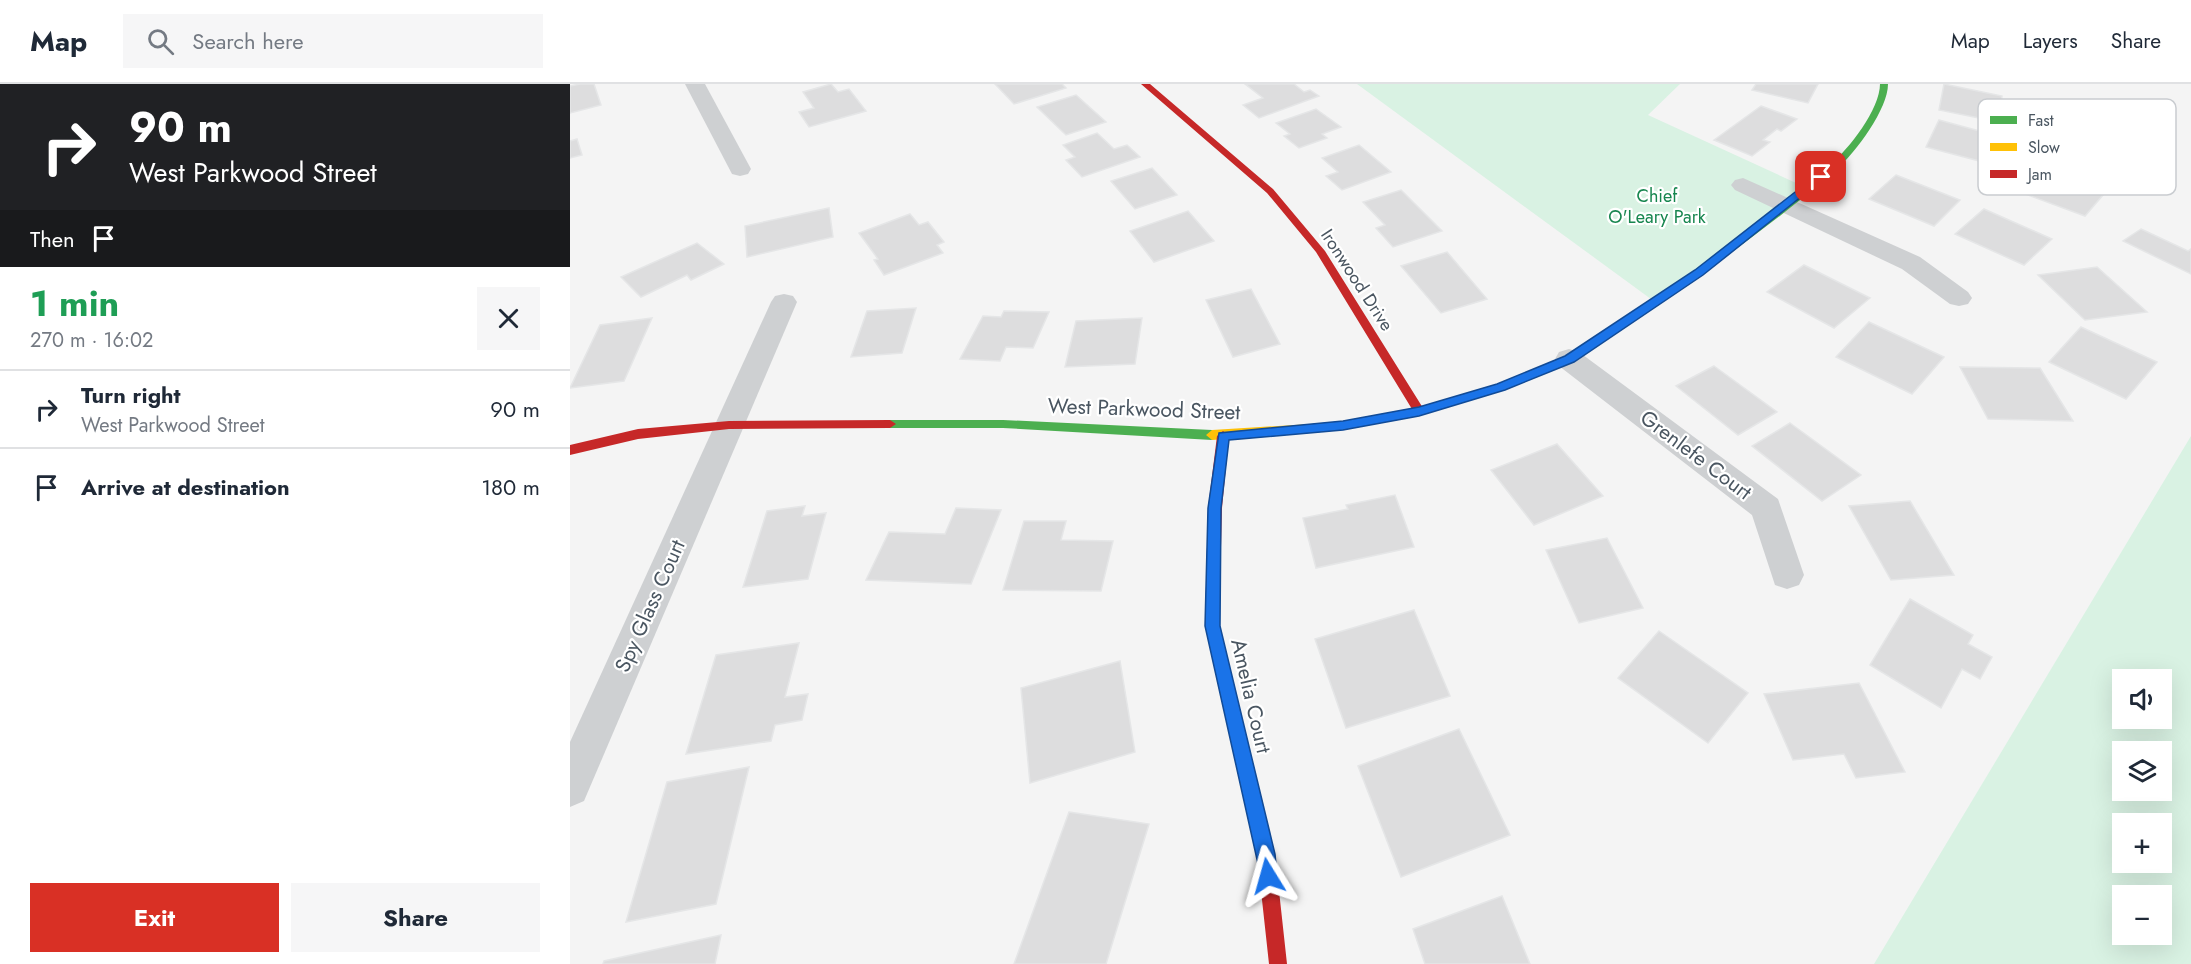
<!DOCTYPE html>
<meta charset="utf-8">
<style>
body{margin:0;font-family:Jost,sans-serif;background:#f6f6f7;color:#1f2937;height:100vh;display:flex;flex-direction:column;font-size:22px;white-space:nowrap}
*{box-sizing:border-box;margin:0}
p{font-size:20px;color:#747a83}
.icon{flex:none;width:33px;height:33px;fill:none;stroke:currentColor;stroke-width:2;stroke-linecap:round;stroke-linejoin:round}
.map{position:relative;flex:1;overflow:hidden}
.details{display:flex;flex-direction:column;background:#fff;width:570px}
.details>*{flex:none}
.hud{background:#202124;color:#fff;overflow:hidden}
.tools{position:absolute;left:1542px;top:585px;display:grid;gap:12px}
.tools a{display:grid;place-items:center;width:60px;height:60px;border-radius:0px;background:#fff;box-shadow:0 6px 24px #0002;font-size:30px}
.pin{position:absolute;display:grid;place-items:center;width:51px;height:51px;color:#fff;margin:-26px;border-radius:12px;box-shadow:0 3px 9px #0006}
.me{position:absolute;width:66px;margin:-33px;rotate:352deg;stroke-linejoin:round;filter:drop-shadow(0 0 4px #0008)}
.turn{display:flex;align-items:center;gap:21px;height:126px;padding:0 30px;font-size:27px}
.turn .icon{width:78px;height:78px;stroke-width:2.5}
.turn b{display:block;font-size:42px;line-height:51px}
.then{display:flex;align-items:center;height:57px;padding:0 30px;background:#0003;gap:12px;font-size:22px}
.round{display:grid;place-items:center;flex:none;width:63px;height:63px;border-radius:0px;background:#f6f6f7}
.headline{display:flex;align-items:center;justify-content:space-between;height:102px;padding:0 30px}
h1{font-size:36px;font-weight:700;line-height:45px;color:#1e9e55}
.cta{display:flex;gap:12px;margin-top:auto;padding:12px 30px}
.cta a{flex:1;height:69px;border-radius:0px;background:#d93025;color:#fff;font-size:24px;font-weight:700;line-height:69px;text-align:center}
.cta a+a{background:#f6f6f7;color:#1f2937}
ul{padding:0;list-style:none}
li{display:flex;align-items:center;gap:18px;height:78px;padding:0 30px;border-top:2px solid #e0e1e3}
li div{flex:1}
li b{display:block;font-size:22px}
li em{font-style:normal}
header{display:flex;align-items:center;gap:36px;box-sizing:border-box;height:84px;padding:0 30px;background:#fff;border-bottom:2px solid #e0e1e3}
header strong{font-size:28px}
nav{display:flex;gap:33px;margin-inline-start:auto;font-size:21px}
.search{width:420px;height:54px;background:#f6f6f7;display:flex;align-items:center;gap:15px;box-sizing:border-box;padding:0 21px;border-radius:0px;color:#747a83;font-size:22px}
main{display:flex;flex:1;min-height:0}
.map>svg:first-child{display:block}
.green{fill:#d9f2e3;fill-rule:evenodd}
.building{fill:#ddddde;stroke:#e5e6e7;stroke-width:1.5}
.lines{fill:none;stroke-linecap:round;stroke-linejoin:round}
.street{fill:#ced0d2;fill-rule:evenodd}
.fast{fill:#4caf50;fill-rule:evenodd}
.slow{fill:#ffc107;fill-rule:evenodd}
.jam{fill:#c62828;fill-rule:evenodd}
.route{fill:#1a73e8;stroke:#114b97;stroke-width:1.5}
.labels{text-anchor:middle;dominant-baseline:central;stroke-width:4.5;stroke-linejoin:round;paint-order:stroke}
.far-park-label{font-size:18px;fill:#17864f;stroke:#fff}
.far-street-label{font-size:18px;fill:#4a5661;stroke:#fff}
.street-label{font-size:21px;fill:#4a5661;stroke:#fff}
.key{fill:#fff;stroke:#c9ccd0;stroke-width:1.5}
.key-label{font-size:16px;fill:#4a5661}
</style>
<header>
<strong>Map</strong>
<div class="search"><svg class="icon" aria-label="search" viewBox="0 0 24 24"><circle cx="10" cy="10" r="6"/><path d="M15 15l6 6"/></svg>Search here</div>
<nav><a>Map</a><a>Layers</a><a>Share</a></nav>
</header>
<main>
<section class="details">
<div class="hud">
<div class="turn"><svg class="icon" aria-label="right" viewBox="0 0 24 24"><path d="M7 20v-9h11M14 6l5 5-5 5"/></svg><div><b>90 m</b>West Parkwood Street</div></div>
<div class="then">Then<svg class="icon" aria-label="arrive" viewBox="0 0 24 24"><path d="M6 21V4h12l-3 4 3 4H6"/></svg></div>
</div>
<div class="headline"><div><h1>1 min</h1><p>270 m · 16:02</p></div><a class="round"><svg class="icon" aria-label="close" viewBox="0 0 24 24"><path d="M6 6l12 12M18 6L6 18"/></svg></a></div>
<ul>
<li><svg class="icon" aria-label="right" viewBox="0 0 24 24"><path d="M7 20v-9h11M14 6l5 5-5 5"/></svg><div><b>Turn right</b><p>West Parkwood Street</p></div><em>90 m</em></li>
<li><svg class="icon" aria-label="arrive" viewBox="0 0 24 24"><path d="M6 21V4h12l-3 4 3 4H6"/></svg><div><b>Arrive at destination</b></div><em>180 m</em></li>
</ul>
<div class="cta"><a>Exit</a><a>Share</a></div>
</section>
<div class="map">
<svg width="1621" height="880" viewBox="0 0 1621 880">
<rect width="100%" height="100%" fill="#f4f4f4"/>
<g class="green">
<path d="M787,0H1110L1078,31L1237,104L1085,218Z"/>
<path d="M1621,352V880H1304ZM1552,596H1592V634H1552ZM1552,668H1592V706H1552ZM1552,740H1592V778H1552ZM1552,812H1592V850H1552Z"/>
</g>
<g class="building">
<path d="M10,0H24L31,21L0,29V2Z"/>
<path d="M261,0L268,8L279,5L296,27L239,43L229,28L244,24L233,8Z"/>
<path d="M425,0H492L496,4L444,20Z"/>
<path d="M675,0H724L734,8L740,6L749,12L689,34L673,21L693,14Z"/>
<path d="M1186,0H1248L1238,19L1182,6Z"/>
<path d="M1374,0L1432,12L1429,38L1369,26Z"/>
<path d="M506,11L536,38L496,51L467,23Z"/>
<path d="M1191,22L1227,35L1211,47L1207,45L1193,56L1200,58L1182,72L1144,56Z"/>
<path d="M746,25L771,43L752,50L757,54L729,64L714,52L720,50L706,39Z"/>
<path d="M1369,36L1428,52L1417,79L1356,63Z"/>
<path d="M527,49L544,65L557,61L570,73L512,93L496,76L505,73L493,61Z"/>
<path d="M7,55L12,71L0,74V57Z"/>
<path d="M789,61L821,88L772,106L756,92L768,88L752,74Z"/>
<path d="M1485,71L1520,84L1505,101L1533,111L1515,132L1450,108Z"/>
<path d="M582,84L607,111L565,125L541,97Z"/>
<path d="M1326,91L1390,116L1364,142L1299,115Z"/>
<path d="M831,106L872,147L823,163L806,144L815,141L793,118Z"/>
<path d="M259,124L263,153L177,173L175,142Z"/>
<path d="M1414,125L1482,155L1454,181L1385,150Z"/>
<path d="M618,127L644,157L584,178L560,147Z"/>
<path d="M340,130L349,141L358,138L374,158L367,161L373,169L314,191L304,176L308,175L289,149Z"/>
<path d="M1571,145L1618,167L1621,165V190L1553,157Z"/>
<path d="M127,159L154,180L121,196L117,191L71,213L51,193Z"/>
<path d="M877,168L917,215L871,229L831,182Z"/>
<path d="M1234,181L1300,214L1264,244L1197,208Z"/>
<path d="M1527,183L1577,228L1515,236L1468,191Z"/>
<path d="M681,205L710,260L663,273L636,216Z"/>
<path d="M346,224L332,269L281,273L297,227Z"/>
<path d="M434,227L479,228L463,264L436,263L430,277L390,275L413,232L431,233Z"/>
<path d="M82,234L54,297L0,304L30,241Z"/>
<path d="M572,234L565,280L495,283L506,237Z"/>
<path d="M1299,238L1374,273L1342,310L1266,273Z"/>
<path d="M1511,243L1587,278L1556,315L1479,278Z"/>
<path d="M1144,282L1207,328L1168,351L1106,302Z"/>
<path d="M1390,283L1470,284L1503,337L1418,335Z"/>
<path d="M1220,339L1291,391L1252,417L1182,362Z"/>
<path d="M987,360L1033,412L964,441L921,386Z"/>
<path d="M825,411L844,463L746,484L733,434L778,425L776,421Z"/>
<path d="M1340,417L1384,491L1321,496L1279,422Z"/>
<path d="M235,422L232,432L256,429L238,495L173,503L197,427Z"/>
<path d="M386,424L431,426L401,500L296,496L319,448L375,450Z"/>
<path d="M454,437H496L491,456L543,457L531,507L433,506Z"/>
<path d="M1037,454L1073,524L1009,539L976,466Z"/>
<path d="M1340,515L1403,551L1398,560L1422,573L1410,595L1392,585L1371,624L1300,581Z"/>
<path d="M844,526L880,612L776,644L745,555Z"/>
<path d="M1089,547L1178,609L1138,659L1048,594Z"/>
<path d="M229,559L215,613L238,610L232,636L205,641L201,657L116,670L146,571Z"/>
<path d="M550,577L565,668L460,699L451,604Z"/>
<path d="M1289,599L1335,688L1286,694L1274,670L1223,676L1194,610Z"/>
<path d="M889,645L940,751L831,793L788,682Z"/>
<path d="M179,683L146,820L56,838L97,698Z"/>
<path d="M499,728L579,740L536,880H444Z"/>
<path d="M932,812L960,880H855L843,845Z"/>
<path d="M151,851L145,880H33L34,877Z"/>
</g>
<g class="lines">
<g class="street">
<path d="M115,0H135L181,85L178,90L170,92L162,90Z"/>
<path d="M1173,94L1350,173L1398,208L1402,214L1398,220L1389,222L1380,220L1332,185L1165,106L1161,101L1165,96Z"/>
<path d="M214,210L223,212L227,218L14,717L0,723V658L201,218L205,212Z"/>
<path d="M999,265L1009,268L1208,415L1234,491L1229,501L1217,505L1205,501L1182,431L989,282L985,275L989,268Z"/>
</g>
<g class="fast">
<path d="M1310,0H1318C1318,25 1286,68 1267,85C1221,126 1169,162 1121,199H1113V195C1161,158 1215,121 1260,81C1279,65 1310,25 1310,0Z"/>
<path d="M320,336H433L642,346L648,351L642,356L433,344H320L314,340Z"/>
</g>
<path class="slow" d="M1117,194L1121,195V199L1003,278L935,306L849,331L773,346L642,356L636,351L642,346L773,338L849,323L927,300L995,272Z"/>
<g class="jam">
<path d="M571,0H580L703,105L755,167L853,324L855,327L853,330H845L746,168L697,109Z"/>
<path d="M320,336L326,340L320,344L159,345L68,355L0,371V361L68,345L159,337Z"/>
<path d="M653,347L659,352L652,424L649,541L705,770L717,880H699L687,770L635,541L638,424L647,352Z"/>
</g>
</g>
<path class="route" d="M1247,91L1256,93L1133,191L1004,278L935,306L849,332L773,346L659,356L651,424L650,542L705,770L707,792L705,798L698,801L692,798L635,542L638,424L649,349L773,337L849,323L927,300L995,272L1125,186Z"/>
<g class="labels">
<g class="far-park-label">
<text x="1087" y="112">Chief<tspan x="1087" dy="21">O'Leary Park</tspan></text>
</g>
<g class="far-street-label">
<text transform="translate(787 196) rotate(57)">Ironwood Drive</text>
</g>
<g class="street-label">
<text transform="translate(574 325) rotate(2)">West Parkwood Street</text>
<text transform="translate(1126 371) rotate(37)">Grenlefe Court</text>
<text transform="translate(80 522) rotate(-66)">Spy Glass Court</text>
<text transform="translate(681 612) rotate(77)">Amelia Court</text>
</g>
</g>
<rect x="1408" y="15" width="198" height="96" rx="9" class="key"/>
<rect x="1420" y="32" width="27" height="8" fill="#4caf50"/>
<rect x="1420" y="59" width="27" height="8" fill="#ffc107"/>
<rect x="1420" y="86" width="27" height="8" fill="#c62828"/>
<g class="key-label">
<text x="1458" y="42">Fast</text>
<text x="1458" y="69">Slow</text>
<text x="1458" y="96">Jam</text>
</g>
</svg>
<div class="tools">
<a><svg class="icon" aria-label="sound" viewBox="0 0 24 24"><path d="M4 9h4l5-4v14l-5-4H4zM17 9q2 3 0 6"/></svg></a>
<a><svg class="icon" aria-label="layers" viewBox="0 0 24 24"><path d="M12 4l9 5-9 5-9-5zM3 14l9 5 9-5"/></svg></a>
<a>+</a>
<a>−</a>
</div>
<div class="pin" style="left:1251px;top:93px;background:#d93025"><svg class="icon" aria-label="arrive" viewBox="0 0 24 24"><path d="M6 21V4h12l-3 4 3 4H6"/></svg></div>
<svg class="me" style="left:698px;top:792px" viewBox="-20 -20 40 40"><path d="M0-17L14 15 0 8-14 15z" fill="#1a73e8" stroke="#fff" stroke-width="4"/></svg>
</div>
</main>
